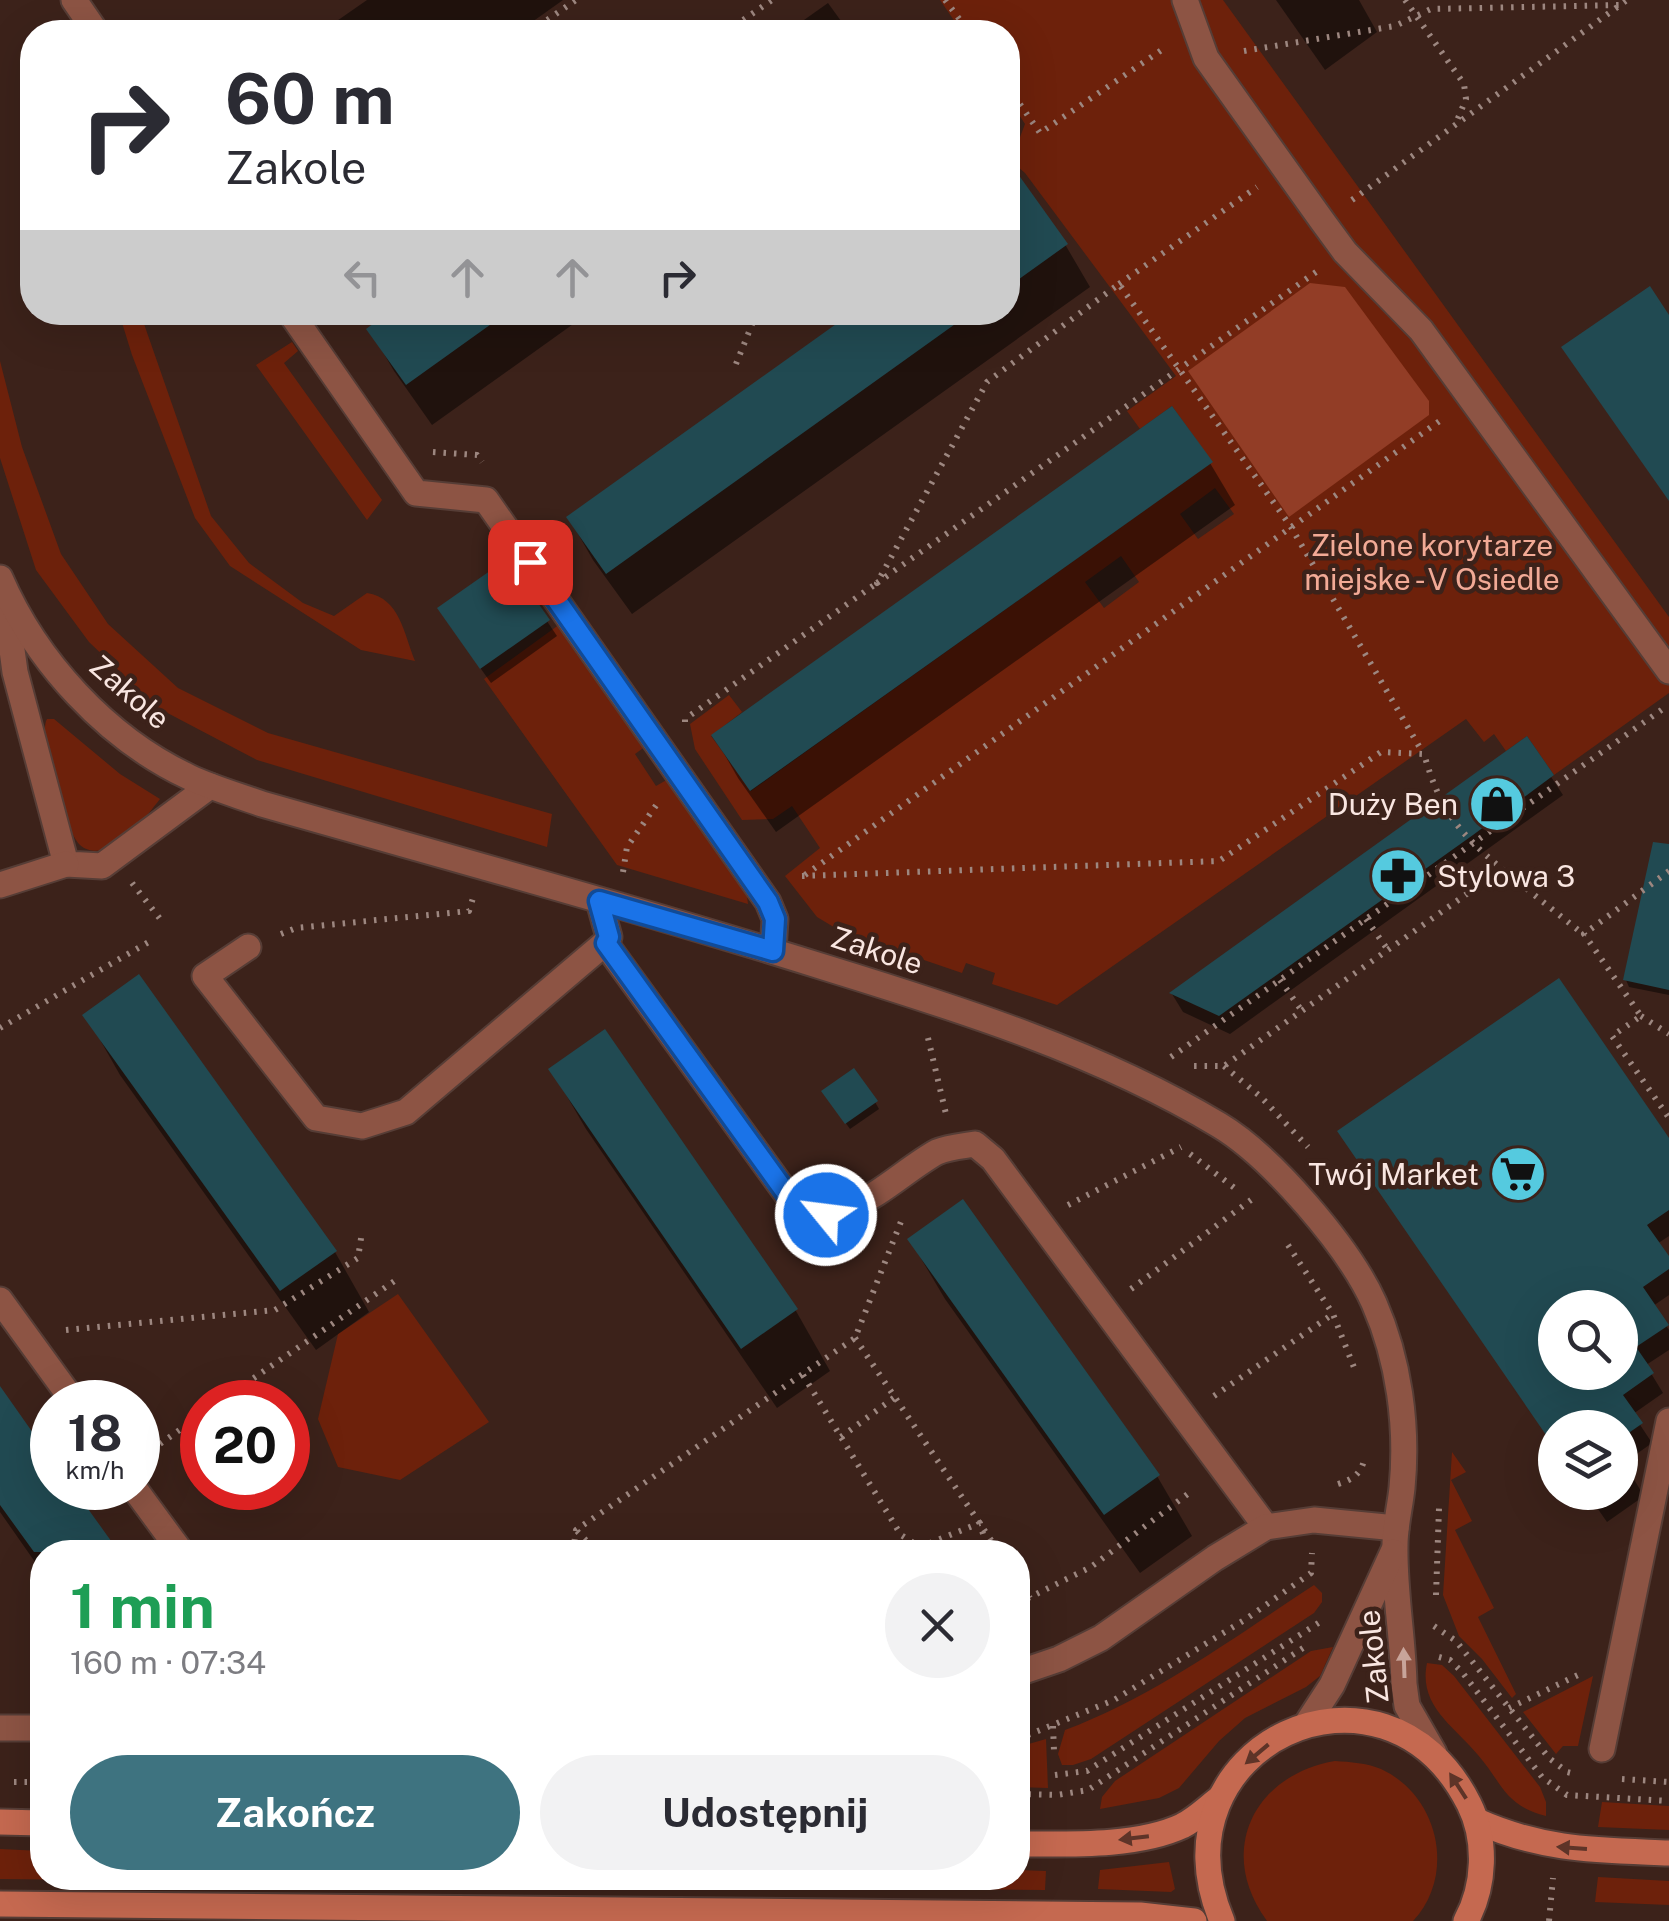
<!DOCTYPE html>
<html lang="pl">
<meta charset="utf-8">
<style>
body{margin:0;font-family:"Public Sans",sans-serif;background:#f2f2f3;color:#2b2b33;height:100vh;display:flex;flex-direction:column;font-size:38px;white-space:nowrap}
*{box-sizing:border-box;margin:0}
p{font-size:32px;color:#7c7c81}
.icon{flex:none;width:55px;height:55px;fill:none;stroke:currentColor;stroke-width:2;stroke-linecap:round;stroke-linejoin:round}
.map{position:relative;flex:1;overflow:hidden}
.details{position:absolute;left:30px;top:1540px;width:1000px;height:350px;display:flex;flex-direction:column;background:#fff;border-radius:40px;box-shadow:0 10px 40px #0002}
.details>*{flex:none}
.guide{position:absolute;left:20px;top:20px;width:1000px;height:305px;border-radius:40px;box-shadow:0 10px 40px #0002;background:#fff;color:#2b2b33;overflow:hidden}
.tools{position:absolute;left:1538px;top:1290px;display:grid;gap:20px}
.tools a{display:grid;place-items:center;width:100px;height:100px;border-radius:50%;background:#fff;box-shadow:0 10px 40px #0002;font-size:50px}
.speed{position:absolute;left:30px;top:1380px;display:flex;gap:20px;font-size:50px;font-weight:700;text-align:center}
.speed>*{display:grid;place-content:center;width:130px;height:130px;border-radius:50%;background:#fff;box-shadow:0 10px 40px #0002;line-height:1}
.speed small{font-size:25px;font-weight:400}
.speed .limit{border:15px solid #d22;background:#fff;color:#111}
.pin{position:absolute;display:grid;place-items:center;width:85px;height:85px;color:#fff;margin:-42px;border-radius:20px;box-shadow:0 5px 15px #0006}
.me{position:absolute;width:110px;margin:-55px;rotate:299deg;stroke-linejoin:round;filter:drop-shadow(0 0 8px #0008)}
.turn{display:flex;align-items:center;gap:35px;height:210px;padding:0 40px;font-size:45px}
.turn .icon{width:130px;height:130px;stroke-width:2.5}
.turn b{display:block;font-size:70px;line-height:85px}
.lanes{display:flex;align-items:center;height:95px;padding:0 40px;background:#0003;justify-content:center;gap:50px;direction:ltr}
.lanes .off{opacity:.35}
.round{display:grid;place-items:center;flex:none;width:105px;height:105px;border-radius:52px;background:#f2f2f3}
.overview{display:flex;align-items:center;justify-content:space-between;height:170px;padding:0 40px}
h1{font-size:60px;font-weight:700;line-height:75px;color:#1e9e55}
.cta{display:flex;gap:20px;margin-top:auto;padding:20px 40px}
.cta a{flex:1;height:115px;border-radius:60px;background:#3e7380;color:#fff;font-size:40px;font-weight:700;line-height:115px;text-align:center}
.cta a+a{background:#f2f2f3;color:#2b2b33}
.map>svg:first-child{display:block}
.green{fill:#6d210b;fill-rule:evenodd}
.forest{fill:#923d26}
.shadow{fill:#0007;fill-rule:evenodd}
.building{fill:#214a52;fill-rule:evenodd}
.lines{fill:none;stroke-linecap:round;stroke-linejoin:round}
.lane-casing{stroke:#563d36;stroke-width:29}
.street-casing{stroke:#563d36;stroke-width:29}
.secondary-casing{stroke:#563d36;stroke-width:29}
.path{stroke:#9d8780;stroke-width:6;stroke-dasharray:2.5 8;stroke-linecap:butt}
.lane{stroke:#8d5444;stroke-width:25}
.street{stroke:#8d5444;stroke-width:25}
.secondary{stroke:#c56950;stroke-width:25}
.oneway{fill:#c8a49a}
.oneway2{fill:#5e3428}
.route-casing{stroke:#114b97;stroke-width:25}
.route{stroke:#1a73e8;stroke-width:18}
.labels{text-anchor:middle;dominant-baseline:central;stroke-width:9;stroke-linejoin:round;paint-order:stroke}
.park-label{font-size:30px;fill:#f2aa96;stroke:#3c221a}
.street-label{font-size:30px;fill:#f9e6e1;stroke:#3c221a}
.poi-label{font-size:30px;fill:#f9e6e1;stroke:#3c221a;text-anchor:end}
</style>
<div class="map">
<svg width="1669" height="1921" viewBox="0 0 1669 1921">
<rect width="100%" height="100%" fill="#3c221a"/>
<g class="green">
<path d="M940,0H1223L1669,617V693L1554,775L1527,736L1506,751L1494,734L1484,742L1466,719L1057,1005L992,984L995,973L966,963L962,973L842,932L817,917L785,876L820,848L792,806L773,819L742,820L695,749L690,724L729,695L742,712L711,736L751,791L1212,462L1172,406L1140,429L1127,411L1176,376L1025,173L1011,161L1025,124L1008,98V32H962ZM1215,488L1234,514L1198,539L1180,514ZM1121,556L1139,582L1104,608L1085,582Z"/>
<path d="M119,313H149L143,321L211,516L249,563L303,603L334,616L367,593C400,598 404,634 415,661L361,650L230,566L195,518L132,355Z"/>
<path d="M292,342L298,351L284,363L382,500L367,520L256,365Z"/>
<path d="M0,361L22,447L61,554L108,624L178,688L268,733L552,814L547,847L257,760L158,708L89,642L36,570L0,458Z"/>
<path d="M560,624L646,746L635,754L656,786L670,778L746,889L748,904L617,865L484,679Z"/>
<path d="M47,719H54L120,774L160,799C146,817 125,844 102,850C95,852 85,850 80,845C65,831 37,735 47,719Z"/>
<path d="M398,1294L489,1422L400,1480L338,1467L318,1419L338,1334Z"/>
<path d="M1452,1452L1466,1472L1451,1480L1472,1521L1455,1530L1494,1608L1478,1617L1516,1694L1512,1698L1482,1659L1459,1636L1443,1595Z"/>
<path d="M1314,1585L1322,1593V1602L1314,1613L1091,1759L1073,1765H1062L1058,1754L1065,1730C1155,1696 1233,1638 1314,1585Z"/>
<path d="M1333,1647L1320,1676L1306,1687L1245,1718L1219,1741L1179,1788L1159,1798L1100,1809L1102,1797L1115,1781L1311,1651Z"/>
<path d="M1427,1663L1442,1665L1454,1676L1540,1787L1546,1802V1816C1505,1806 1503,1784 1478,1755C1454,1726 1418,1706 1427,1663Z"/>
<path d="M1593,1676L1578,1746H1563L1556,1754L1523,1712Z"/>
<path d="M1046,1739L1048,1788L1018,1787V1747Z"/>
<path d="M1335,1761C1351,1762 1366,1763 1381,1769C1438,1795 1457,1874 1413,1921H1267C1216,1852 1253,1775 1335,1761Z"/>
<path d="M1602,1802L1669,1806V1830L1598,1827Z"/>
<path d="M0,1849L42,1851V1878H1018V1870L1046,1871L1045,1890L0,1879Z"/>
<path d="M1169,1862L1175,1889L1171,1892L1098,1889L1100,1870Z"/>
<path d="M1598,1877L1669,1881V1905L1595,1902Z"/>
</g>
<path class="forest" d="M1310,283L1345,287L1429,401V415L1289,517L1188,371Z"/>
<g class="shadow">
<path d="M367,0H563L518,32H321Z"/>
<path d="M1276,0H1359L1377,32L1325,70Z"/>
<path d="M828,3L849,32H787Z"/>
<path d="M1027,191L1066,246L1090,287L632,614L593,560L569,518L857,312H1008V205Z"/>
<path d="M394,312H590L432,425L394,371L370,330Z"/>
<path d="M1210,463L1235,505L776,832L738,778L714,736Z"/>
<path d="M507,562L557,636L491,683L449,624Z"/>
<path d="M1526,739L1563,795L1230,1034L1183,1012L1172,994Z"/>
<path d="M1669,903V995L1629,987L1626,980Z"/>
<path d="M86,1015L335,1252L369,1312L316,1350L120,1075Z"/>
<path d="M605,1033L796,1311L830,1371L777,1408L586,1129L551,1069Z"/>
<path d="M828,1098L875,1102L879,1109L850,1129Z"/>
<path d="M1669,1143V1236L1657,1244L1669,1261V1295L1653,1306L1669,1330V1350L1646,1365L1663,1393L1633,1414L1652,1443L1624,1463L1644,1496L1607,1522L1586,1492H1620V1428H1555V1447L1351,1150ZM1555,1308H1620V1372H1555Z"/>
<path d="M910,1240L1157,1476L1192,1536L1140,1573L945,1299Z"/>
<path d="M0,1391L52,1464V1488H69L116,1552H42V1572L0,1512Z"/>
</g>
<g class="building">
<path d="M1008,160L1068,244L1008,287Z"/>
<path d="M1650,286L1669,315V501L1561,347Z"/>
<path d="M389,312H508L406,385L366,329Z"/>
<path d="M853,312H972L606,574L566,517Z"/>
<path d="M1172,406L1213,462L750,791L711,735Z"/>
<path d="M507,559L550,620L480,669L437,608Z"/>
<path d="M1527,736L1554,775L1473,835L1219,1016L1169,993Z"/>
<path d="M1653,842L1669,844V990L1623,980Z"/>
<path d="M139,974L337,1251L280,1291L82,1015Z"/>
<path d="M1559,978L1669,1138V1210L1647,1225L1669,1256V1269L1643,1287L1669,1325L1636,1347L1654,1373L1623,1395L1643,1423L1620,1439V1428H1555V1448L1337,1131ZM1555,1308H1620V1372H1555Z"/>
<path d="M605,1029L798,1309L741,1349L548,1069Z"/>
<path d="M854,1068L878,1101L845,1124L821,1091Z"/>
<path d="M963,1199L1160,1475L1104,1515L907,1239Z"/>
<path d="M0,1386L52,1460V1488H73L119,1552H34L0,1505Z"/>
</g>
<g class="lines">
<g class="lane-casing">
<g id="lane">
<path d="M74,0L96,32"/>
<path d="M290,312L416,493L486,500L768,902L775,919L773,951"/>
<path d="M4,591L15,672L66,864L102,866L210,786"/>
<path d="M0,885L66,864"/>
<path d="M599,901L609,937L605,943"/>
<path d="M248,947L205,976L316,1118L362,1126L406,1112L605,943L794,1204C845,1234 893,1176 937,1152C948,1147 963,1146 975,1144L993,1159L1266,1527"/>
<path d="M0,1300L74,1402"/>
<path d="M134,1488L181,1552"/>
<path d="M1018,1673L1059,1659L1101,1638L1215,1558L1266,1527L1314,1520L1396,1528"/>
<path d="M0,1728H42"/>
</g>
</g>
<g class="street-casing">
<g id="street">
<path d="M1185,0L1206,58L1323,222L1345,252L1421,330L1669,671"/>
<path d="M0,578C36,661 106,738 189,777C212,788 237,795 262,804C451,858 642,910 830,969C963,1010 1099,1053 1219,1125C1271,1156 1349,1247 1374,1303C1399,1360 1408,1426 1402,1488C1400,1507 1395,1526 1395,1545C1394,1591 1403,1638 1404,1684L1407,1706L1434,1753"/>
<path d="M1306,1725L1332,1685L1393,1552"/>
<path d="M1602,1749L1669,1421"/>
</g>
</g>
<g class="secondary-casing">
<g id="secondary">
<path d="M1477,1821C1544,1851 1598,1850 1669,1853"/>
<path d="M0,1822L42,1823"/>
<path d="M1018,1844C1067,1844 1137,1847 1182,1826C1196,1819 1208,1807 1220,1798"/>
<path d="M0,1904L1140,1915L1194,1921"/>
<path d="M1222,1921C1148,1746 1384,1635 1469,1804C1487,1840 1485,1886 1466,1921"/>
</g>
</g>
<g class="path">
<path d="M945,0L969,32"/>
<path d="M1405,0L1464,84L1466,99L1456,123"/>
<path d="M530,32L576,0"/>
<path d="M726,32L772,0"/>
<path d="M1244,51L1395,26L1431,9L1622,5"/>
<path d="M1008,87L1040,133L1166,47"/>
<path d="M1352,200L1627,0"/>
<path d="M1316,272L877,583L987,382L1119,284L1291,527L1423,753"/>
<path d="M1119,284L1257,187"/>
<path d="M736,364L757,312"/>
<path d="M433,452L477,455L482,462"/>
<path d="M685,722V719L877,583"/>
<path d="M1502,869L1583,934"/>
<path d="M1669,871L1584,934L1641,1016L1612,1036L1669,1118"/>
<path d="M623,872L627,847L657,804"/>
<path d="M805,875L1441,420"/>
<path d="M802,876L1219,861L1381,752L1424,754C1440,810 1458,832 1502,869L1224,1066H1192"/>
<path d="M132,883L161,920"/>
<path d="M1366,919L1388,950"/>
<path d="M281,934L296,928L469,911L473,898"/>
<path d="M1280,980L1302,1011"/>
<path d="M1641,1016L1669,1034"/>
<path d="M0,1028L154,939"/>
<path d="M928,1038L946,1114"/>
<path d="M1171,1057L1667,706"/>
<path d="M1224,1066L1261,1097L1308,1147"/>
<path d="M1190,1154L1240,1192"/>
<path d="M1068,1205L1181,1147"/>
<path d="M1288,1245L1333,1314L1355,1370"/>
<path d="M1131,1289L1251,1200"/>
<path d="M66,1330L275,1310L358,1258L362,1232"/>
<path d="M855,1338L999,1552"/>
<path d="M803,1375L901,1535L920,1547L980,1523L988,1552"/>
<path d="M1214,1396L1333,1314"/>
<path d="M219,1402L396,1280"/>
<path d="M841,1437L895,1397"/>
<path d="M143,1456L202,1414"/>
<path d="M1338,1484C1354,1479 1362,1473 1365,1456"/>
<path d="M577,1531L597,1552"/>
<path d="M573,1552L576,1530L855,1338L902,1219"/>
<path d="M1018,1579L1030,1598"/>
<path d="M1436,1595L1439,1508"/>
<path d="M1018,1603L1091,1567L1193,1490"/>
<path d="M1434,1626L1456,1641L1549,1758L1567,1772L1575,1774"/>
<path d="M1439,1657L1450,1660L1462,1672L1542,1777L1567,1795L1669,1801"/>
<path d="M1509,1708L1580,1674"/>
<path d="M1053,1726L1054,1751"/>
<path d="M1018,1739L1114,1700L1246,1619L1311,1573L1312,1553"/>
<path d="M1055,1775L1087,1771L1320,1622"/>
<path d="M1622,1779L1669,1782"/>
<path d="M14,1782H42"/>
<path d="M1018,1794L1057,1795L1088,1790L1309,1644"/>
<path d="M1549,1921L1553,1878"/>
</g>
<use href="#lane" class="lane"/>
<use href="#street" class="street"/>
<use href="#secondary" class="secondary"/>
</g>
<defs><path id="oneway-solid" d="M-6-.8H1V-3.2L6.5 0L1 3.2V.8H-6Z" transform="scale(2.5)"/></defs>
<use class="oneway" href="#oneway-solid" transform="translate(1404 1663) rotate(-92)"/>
<g class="oneway2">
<use href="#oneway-solid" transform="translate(1257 1754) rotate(140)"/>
<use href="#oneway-solid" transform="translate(1458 1786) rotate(-123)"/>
<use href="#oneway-solid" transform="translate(1134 1838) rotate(173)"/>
<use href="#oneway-solid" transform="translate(1572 1848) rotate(-176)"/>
</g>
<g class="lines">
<g class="route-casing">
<path id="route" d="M530,562L768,902L775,919L773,951L599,901L609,937L606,943L794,1204L810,1214L826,1215"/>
</g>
<use href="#route" class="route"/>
</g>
<defs>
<g id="shop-disc" transform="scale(2.875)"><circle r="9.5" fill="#55cadf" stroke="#3c221a"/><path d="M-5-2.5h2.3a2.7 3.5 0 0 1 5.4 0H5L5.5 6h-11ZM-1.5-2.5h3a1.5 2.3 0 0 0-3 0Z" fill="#111"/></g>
<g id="pharmacy-disc" transform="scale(2.875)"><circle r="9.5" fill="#55cadf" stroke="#3c221a"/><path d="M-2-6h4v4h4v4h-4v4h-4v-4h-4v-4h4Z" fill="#111"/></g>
<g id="supermarket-disc" transform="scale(2.875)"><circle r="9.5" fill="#55cadf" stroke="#3c221a"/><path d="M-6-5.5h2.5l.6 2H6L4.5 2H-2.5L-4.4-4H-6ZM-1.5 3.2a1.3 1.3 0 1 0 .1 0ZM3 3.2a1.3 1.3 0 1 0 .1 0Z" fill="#111"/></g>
</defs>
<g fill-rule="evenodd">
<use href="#shop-disc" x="1497" y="804"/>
<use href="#pharmacy-disc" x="1398" y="876"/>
<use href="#supermarket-disc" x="1518" y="1174"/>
</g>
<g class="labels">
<g class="park-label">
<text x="1432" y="545">Zielone korytarze<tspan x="1432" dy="34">miejske - V Osiedle</tspan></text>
</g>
<g class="street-label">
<text transform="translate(130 692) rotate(41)">Zakole</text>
<text transform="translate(877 950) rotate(18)">Zakole</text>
<text transform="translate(1373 1657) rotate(-96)">Zakole</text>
</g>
<g class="poi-label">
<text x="1458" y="804">Duży Ben</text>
<text x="1437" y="876" text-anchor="start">Stylowa 3</text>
<text x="1479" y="1174">Twój Market</text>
</g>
</g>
</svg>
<div class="tools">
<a><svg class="icon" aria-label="search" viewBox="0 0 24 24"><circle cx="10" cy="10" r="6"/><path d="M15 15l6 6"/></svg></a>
<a><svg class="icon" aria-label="layers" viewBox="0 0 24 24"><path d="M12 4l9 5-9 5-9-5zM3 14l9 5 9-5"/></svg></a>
</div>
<div class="speed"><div>18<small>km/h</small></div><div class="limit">20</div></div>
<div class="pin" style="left:530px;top:562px;background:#d93025"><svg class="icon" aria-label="arrive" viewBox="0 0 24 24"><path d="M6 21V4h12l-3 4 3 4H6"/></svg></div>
<svg class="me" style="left:826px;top:1215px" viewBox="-20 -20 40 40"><circle r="17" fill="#1a73e8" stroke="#fff" stroke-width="3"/><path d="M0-11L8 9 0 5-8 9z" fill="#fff"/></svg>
<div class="guide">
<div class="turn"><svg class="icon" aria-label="right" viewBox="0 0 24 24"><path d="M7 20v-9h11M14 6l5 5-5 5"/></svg><div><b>60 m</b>Zakole</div></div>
<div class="lanes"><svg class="icon off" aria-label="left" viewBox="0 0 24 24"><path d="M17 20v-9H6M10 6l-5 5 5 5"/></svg><svg class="icon off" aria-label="ahead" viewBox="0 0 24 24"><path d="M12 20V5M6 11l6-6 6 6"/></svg><svg class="icon off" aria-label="ahead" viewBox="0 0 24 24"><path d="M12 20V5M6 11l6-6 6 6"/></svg><svg class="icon" aria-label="right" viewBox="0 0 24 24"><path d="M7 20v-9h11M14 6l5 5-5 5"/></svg></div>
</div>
<section class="details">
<div class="overview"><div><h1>1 min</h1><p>160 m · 07:34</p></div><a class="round"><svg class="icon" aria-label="close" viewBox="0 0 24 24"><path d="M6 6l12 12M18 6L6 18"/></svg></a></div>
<div class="cta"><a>Zakończ</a><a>Udostępnij</a></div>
</section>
</div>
